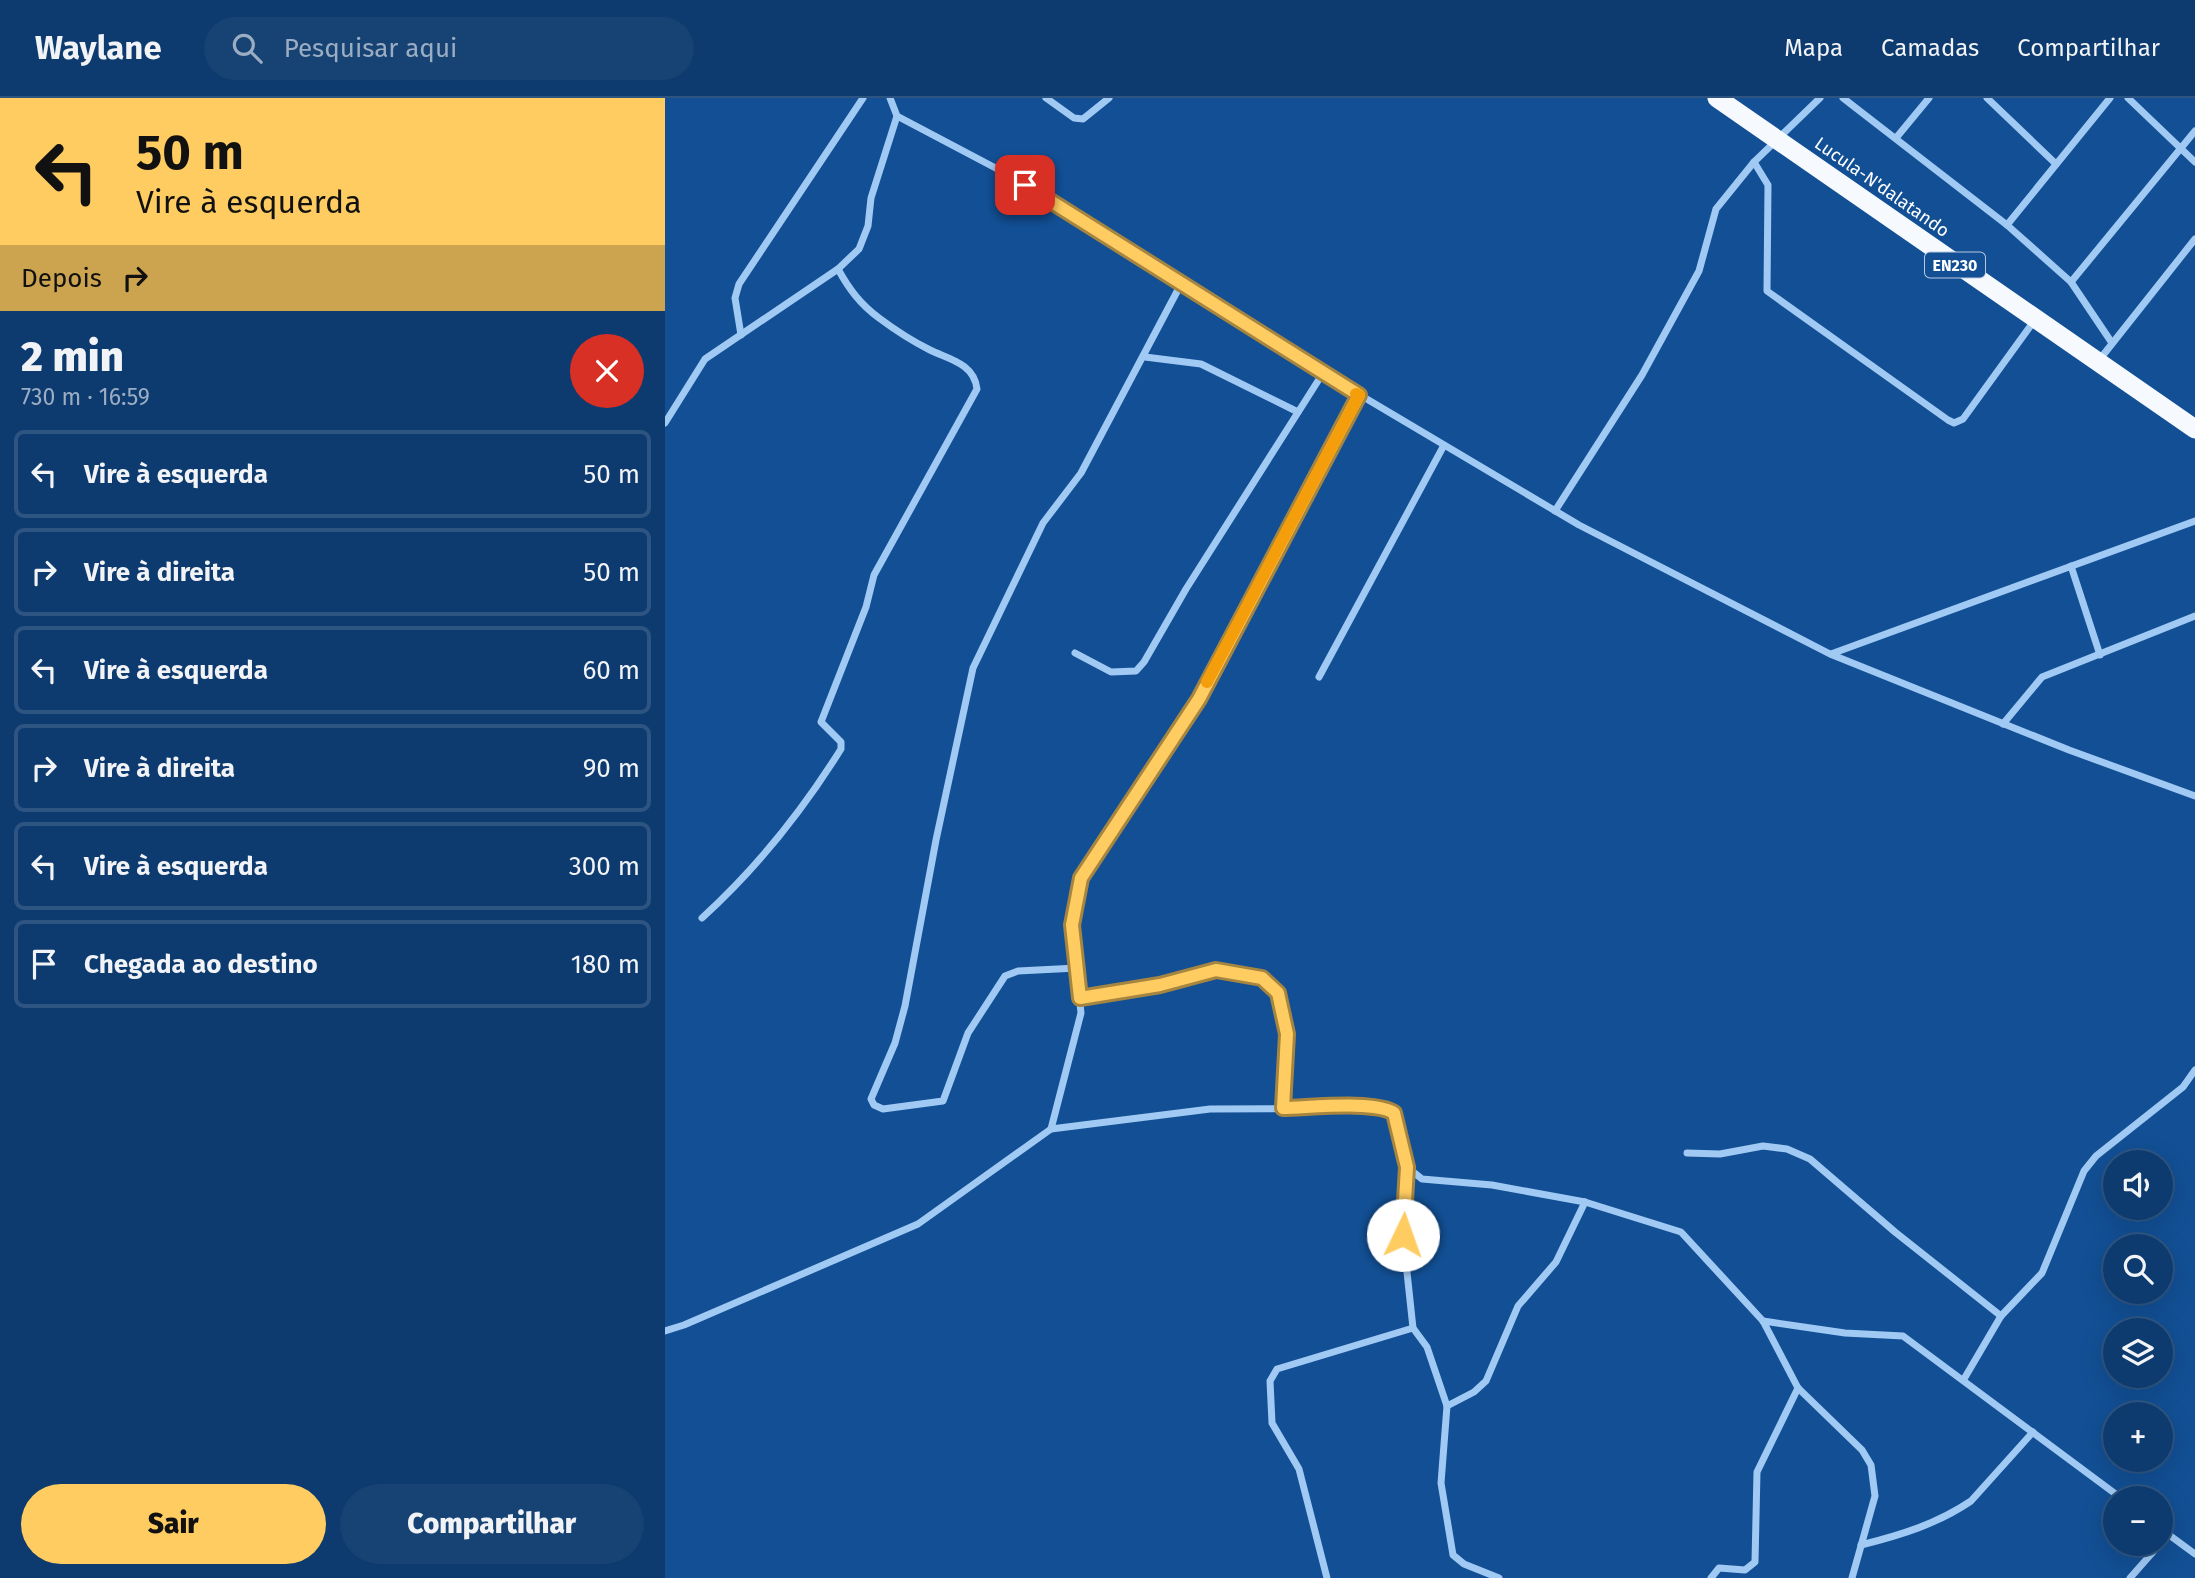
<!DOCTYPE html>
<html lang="pt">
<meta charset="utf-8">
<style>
body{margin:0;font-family:"Fira Sans",sans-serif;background:#174274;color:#f1f3f6;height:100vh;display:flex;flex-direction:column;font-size:26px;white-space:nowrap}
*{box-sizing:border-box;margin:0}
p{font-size:23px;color:#9badc3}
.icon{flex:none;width:38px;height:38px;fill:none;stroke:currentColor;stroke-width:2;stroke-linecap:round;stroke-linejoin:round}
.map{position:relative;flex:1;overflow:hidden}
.panel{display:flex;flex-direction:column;background:#0e3b6f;width:665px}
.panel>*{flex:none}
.hud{background:#ffcc62;color:#111;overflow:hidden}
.fabs{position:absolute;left:1438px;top:1052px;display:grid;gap:14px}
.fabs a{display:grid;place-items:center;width:70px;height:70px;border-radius:50%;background:#0e3b6f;box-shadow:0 7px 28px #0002,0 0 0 2px #2e5582;font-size:35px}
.pin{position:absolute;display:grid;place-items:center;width:60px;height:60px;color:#fff;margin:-30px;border-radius:14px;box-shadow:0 4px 10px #0006}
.me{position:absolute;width:77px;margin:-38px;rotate:3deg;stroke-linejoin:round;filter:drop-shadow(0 0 5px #0008)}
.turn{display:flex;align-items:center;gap:24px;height:147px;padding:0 21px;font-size:32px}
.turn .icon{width:91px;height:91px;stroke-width:2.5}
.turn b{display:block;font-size:49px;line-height:60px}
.then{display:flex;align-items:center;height:66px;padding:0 21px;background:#0003;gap:14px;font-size:26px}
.round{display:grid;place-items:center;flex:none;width:74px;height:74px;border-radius:37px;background:#174274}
.head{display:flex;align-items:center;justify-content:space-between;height:119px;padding:0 21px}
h1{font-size:42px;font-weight:800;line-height:52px}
.primary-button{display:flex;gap:14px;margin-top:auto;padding:14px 21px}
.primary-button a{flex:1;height:80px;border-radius:42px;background:#ffcc62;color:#111;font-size:28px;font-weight:800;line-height:80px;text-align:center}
.primary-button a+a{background:#174274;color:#f1f3f6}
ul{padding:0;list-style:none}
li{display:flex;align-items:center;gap:21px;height:88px;margin:0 14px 10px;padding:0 7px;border:4px solid #2e5582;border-radius:10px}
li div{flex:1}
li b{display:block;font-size:26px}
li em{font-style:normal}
header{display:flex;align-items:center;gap:42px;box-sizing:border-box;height:98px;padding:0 35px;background:#0e3b6f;border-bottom:2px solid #2e5582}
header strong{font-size:33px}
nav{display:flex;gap:38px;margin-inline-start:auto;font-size:24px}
.search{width:490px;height:63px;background:#174274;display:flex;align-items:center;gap:18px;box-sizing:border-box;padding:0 24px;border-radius:38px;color:#9badc3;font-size:26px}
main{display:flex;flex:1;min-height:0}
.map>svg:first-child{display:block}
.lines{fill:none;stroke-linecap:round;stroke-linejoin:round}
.minor{stroke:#a0c9f3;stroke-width:7}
.trunk{stroke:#f6faff;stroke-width:19}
.route-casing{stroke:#a68540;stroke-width:18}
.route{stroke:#ffcc62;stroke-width:12}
.slow{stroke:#f59e0b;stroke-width:12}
.labels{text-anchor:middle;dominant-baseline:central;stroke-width:5;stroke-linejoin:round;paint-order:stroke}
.shield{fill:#124f94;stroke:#b8cadf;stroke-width:2}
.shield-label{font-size:16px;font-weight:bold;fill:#fff}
.street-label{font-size:18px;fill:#fff;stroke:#124f94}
</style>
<header>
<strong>Waylane</strong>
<div class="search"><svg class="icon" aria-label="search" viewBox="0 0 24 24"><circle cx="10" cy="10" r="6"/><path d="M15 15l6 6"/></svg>Pesquisar aqui</div>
<nav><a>Mapa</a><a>Camadas</a><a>Compartilhar</a></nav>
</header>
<main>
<section class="panel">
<div class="hud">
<div class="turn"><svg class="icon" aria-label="left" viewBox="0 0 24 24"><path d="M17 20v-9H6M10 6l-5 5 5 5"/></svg><div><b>50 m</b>Vire à esquerda</div></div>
<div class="then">Depois<svg class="icon" aria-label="right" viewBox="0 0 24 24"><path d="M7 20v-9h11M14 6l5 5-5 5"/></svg></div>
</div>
<div class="head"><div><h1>2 min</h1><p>730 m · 16:59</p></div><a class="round" style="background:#d93025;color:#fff"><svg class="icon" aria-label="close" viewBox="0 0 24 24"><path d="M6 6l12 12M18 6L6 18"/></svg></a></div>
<ul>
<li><svg class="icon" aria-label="left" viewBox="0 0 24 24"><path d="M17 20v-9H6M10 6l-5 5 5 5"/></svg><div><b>Vire à esquerda</b></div><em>50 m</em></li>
<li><svg class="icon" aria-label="right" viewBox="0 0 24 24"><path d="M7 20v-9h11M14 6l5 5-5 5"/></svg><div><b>Vire à direita</b></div><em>50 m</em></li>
<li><svg class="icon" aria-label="left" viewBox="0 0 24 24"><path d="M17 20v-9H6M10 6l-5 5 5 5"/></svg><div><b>Vire à esquerda</b></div><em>60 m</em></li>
<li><svg class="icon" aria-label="right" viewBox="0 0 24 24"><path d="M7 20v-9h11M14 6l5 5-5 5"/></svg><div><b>Vire à direita</b></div><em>90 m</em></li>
<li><svg class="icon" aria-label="left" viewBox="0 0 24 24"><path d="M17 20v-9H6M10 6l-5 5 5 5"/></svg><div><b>Vire à esquerda</b></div><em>300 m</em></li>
<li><svg class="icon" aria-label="arrive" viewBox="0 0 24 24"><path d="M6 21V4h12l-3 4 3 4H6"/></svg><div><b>Chegada ao destino</b></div><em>180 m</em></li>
</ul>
<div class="primary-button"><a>Sair</a><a>Compartilhar</a></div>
</section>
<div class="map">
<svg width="1530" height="1480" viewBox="0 0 1530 1480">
<rect width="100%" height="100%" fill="#124f94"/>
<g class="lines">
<g class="minor">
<path d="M225,0L232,18L340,75L658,275L914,427L1165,556L1404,652L1530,698"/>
<path d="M381,0L409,20L418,21L444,0"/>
<path d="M1178,0L1342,127L1406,184L1447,245"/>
<path d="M1322,0L1391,66"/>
<path d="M1463,0L1530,64"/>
<path d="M1231,40L1264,0"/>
<path d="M1089,64L1103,87L1102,193L1283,322L1289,325L1298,321L1369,223"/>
<path d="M1342,127L1445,0"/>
<path d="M1406,184L1530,33"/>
<path d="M76,237L70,200L74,186L198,0"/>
<path d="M480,259L536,266L633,314"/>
<path d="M1435,261L1530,141"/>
<path d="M0,325L40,261L173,171L194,151L203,128L206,100L232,18"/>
<path d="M890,413L977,277L1034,173L1051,111L1089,64L1155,0"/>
<path d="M1406,468L1435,557"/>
<path d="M410,555L446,574L471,573L479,564L521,491L658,275"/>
<path d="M1166,556L1530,423"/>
<path d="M654,579L778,349"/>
<path d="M1338,626L1377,579L1530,518"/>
<path d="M37,820C92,770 136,715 176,651V644L156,624L201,509L209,477L312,291C309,265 283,261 265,252C247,243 230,232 214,220C195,206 184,191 173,171"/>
<path d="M412,870L353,873L340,878L303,935L278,1003L218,1011L209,1007L206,1001L230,945L240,908L271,742L308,570L378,425L416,375L516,186"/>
<path d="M415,900L495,887L551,872L597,880L613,895L622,936L618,1010"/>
<path d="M386,1031L416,915L407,827L417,780L534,601L694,297"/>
<path d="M1022,1055L1055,1056L1098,1048L1122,1051L1145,1061L1230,1134L1336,1218"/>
<path d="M742,1069L738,1137L748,1230L762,1249L782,1308L776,1385L788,1457L799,1466L834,1480"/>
<path d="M1098,1223L1180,1235L1238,1238L1456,1400"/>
<path d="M0,1233L19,1227L253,1126L386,1031L545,1011L721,1010L731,1021L742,1069L757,1081L827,1087L920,1104L1016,1134L1098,1223L1133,1290L1197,1352L1206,1367L1210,1398L1187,1480"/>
<path d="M1299,1281L1336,1218L1377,1175L1419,1073L1431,1058L1518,989L1530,972"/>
<path d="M782,1308L809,1294L821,1283L853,1208L891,1164L920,1104"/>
<path d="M1496,1431L1530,1456"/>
<path d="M1196,1447C1236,1437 1272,1426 1306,1403L1368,1334"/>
<path d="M662,1480L634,1371L607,1325L605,1283L612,1271L748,1230"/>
<path d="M1046,1480L1054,1470L1080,1472L1090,1464L1092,1374L1133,1290"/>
<path d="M1465,1480L1495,1446"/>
</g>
<path class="trunk" d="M1052,0L1530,331"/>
</g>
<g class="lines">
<g class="route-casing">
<path id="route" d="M360,87L694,297L534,601L416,780L407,827L415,900L495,887L551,872L597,880L613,895L622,936L618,1010C642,1010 710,1002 729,1015L742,1069L738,1137"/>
</g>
<use href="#route" class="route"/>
<path class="slow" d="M542,584L694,297L691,296"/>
</g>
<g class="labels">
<rect class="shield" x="1260" y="154.5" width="60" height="25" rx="5"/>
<g class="shield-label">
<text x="1290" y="167">EN230</text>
</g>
<g class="street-label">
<text transform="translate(1217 89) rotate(35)">Lucula-N'dalatando</text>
</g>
</g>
</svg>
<div class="fabs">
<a><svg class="icon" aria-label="sound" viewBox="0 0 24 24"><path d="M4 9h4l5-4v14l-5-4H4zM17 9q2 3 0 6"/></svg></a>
<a><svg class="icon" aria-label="search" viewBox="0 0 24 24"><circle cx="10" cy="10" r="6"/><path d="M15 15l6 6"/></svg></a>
<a><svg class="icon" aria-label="layers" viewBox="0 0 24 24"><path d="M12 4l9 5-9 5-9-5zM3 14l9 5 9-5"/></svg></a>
<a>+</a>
<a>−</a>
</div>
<div class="pin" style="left:360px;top:87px;background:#d93025"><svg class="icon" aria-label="arrive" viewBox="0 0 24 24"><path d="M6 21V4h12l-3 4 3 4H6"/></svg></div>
<svg class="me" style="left:738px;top:1137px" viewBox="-20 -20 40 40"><circle r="19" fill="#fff"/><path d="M0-13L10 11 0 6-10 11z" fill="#ffcc62"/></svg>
</div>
</main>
